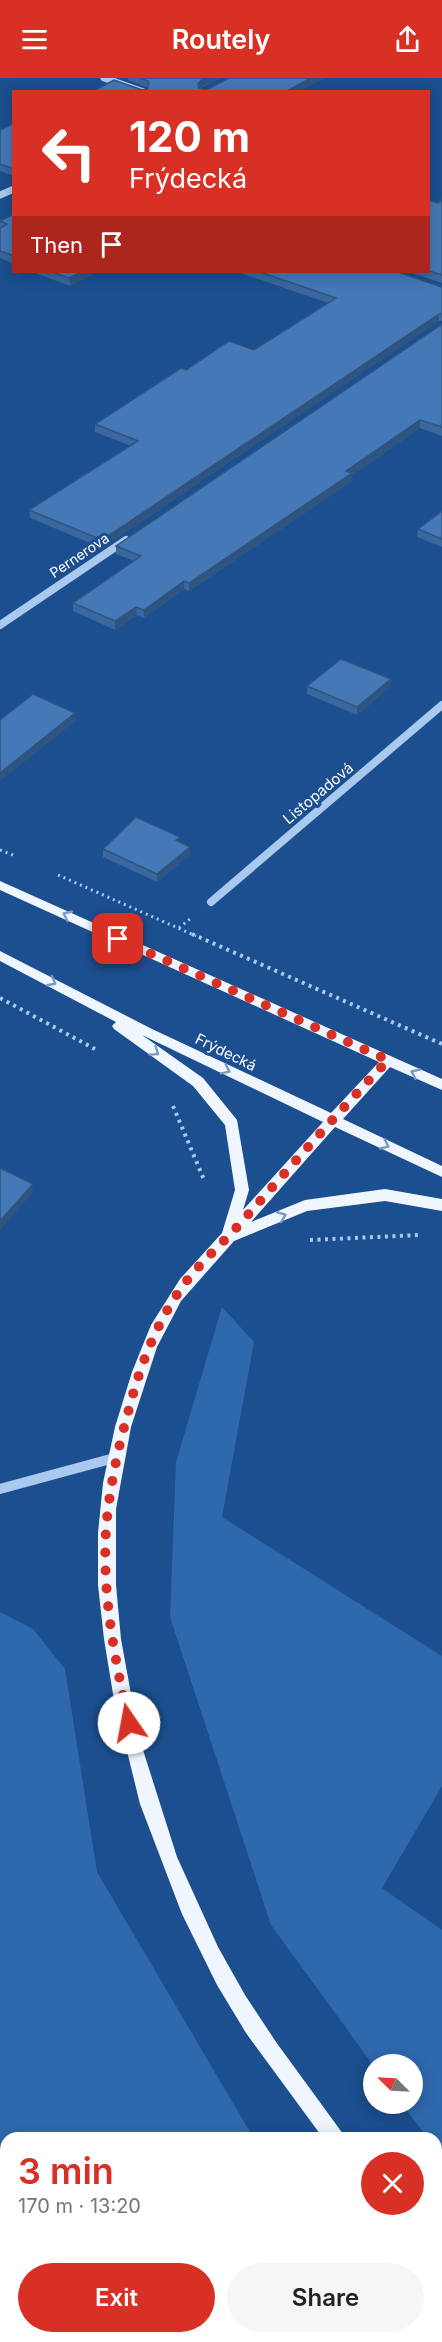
<!DOCTYPE html>
<meta charset="utf-8">
<style>
body{margin:0;font-family:Inter,sans-serif;background:#f6f6f6;color:#222;height:100vh;display:flex;flex-direction:column;font-size:22px;white-space:nowrap}
*{box-sizing:border-box;margin:0}
p{font-size:20px;color:#767676}
.icon{flex:none;width:33px;height:33px;fill:none;stroke:currentColor;stroke-width:2;stroke-linecap:round;stroke-linejoin:round}
.map{position:relative;flex:1;overflow:hidden}
.side{position:absolute;left:0px;top:2054px;width:442px;height:212px;display:flex;flex-direction:column;background:#fff;border-radius:18px 18px 0 0;box-shadow:0 3px 15px #0003}
.side>*{flex:none}
.guide{position:absolute;left:12px;top:12px;width:418px;height:183px;border-radius:0px;box-shadow:0 3px 15px #0003;background:#d93025;color:#fff;overflow:hidden}
.needle{width:39px;rotate:294deg}
.tools{position:absolute;left:363px;top:1976px;display:grid;gap:12px}
.tools a{display:grid;place-items:center;width:60px;height:60px;border-radius:50%;background:#fff;box-shadow:0 3px 15px #0003;font-size:30px}
.pin{position:absolute;display:grid;place-items:center;width:51px;height:51px;color:#fff;margin:-26px;border-radius:12px;box-shadow:0 3px 9px #0006}
.me{position:absolute;width:66px;margin:-33px;rotate:348deg;stroke-linejoin:round;filter:drop-shadow(0 0 4px #0008)}
.turn{display:flex;align-items:center;gap:21px;height:126px;padding:0 18px;font-size:27px}
.turn .icon{width:78px;height:78px;stroke-width:2.5}
.turn b{display:block;font-size:42px;line-height:51px}
.then{display:flex;align-items:center;height:57px;padding:0 18px;background:#0003;gap:12px;font-size:22px}
.round{display:grid;place-items:center;flex:none;width:63px;height:63px;border-radius:32px;background:#f6f6f6}
.headline{display:flex;align-items:center;justify-content:space-between;height:102px;padding:0 18px}
h1{font-size:36px;font-weight:600;line-height:45px;color:#d93025}
.primary-button{display:flex;gap:12px;margin-top:auto;padding:12px 18px}
.primary-button a{flex:1;height:69px;border-radius:36px;background:#d93025;color:#fff;font-size:24px;font-weight:600;line-height:69px;text-align:center}
.primary-button a+a{background:#f6f6f6;color:#222}
header{display:flex;justify-content:space-between;align-items:center;height:78px;padding:0 18px;background:#d93025;color:#fff;font-size:27px;font-weight:600}
.map>svg:first-child{display:block}
.green{fill:#2e69ad}
.lines{fill:none;stroke-linecap:round;stroke-linejoin:round}
.path-far1{stroke:#a9c9ee;stroke-width:3;stroke-dasharray:2 4;stroke-linecap:butt}
.path{stroke:#a9c9ee;stroke-width:4;stroke-dasharray:3 4.5;stroke-linecap:butt}
.minor-far2{stroke:#a9c9ee;stroke-width:7}
.minor-far1{stroke:#a9c9ee;stroke-width:8}
.minor{stroke:#a9c9ee;stroke-width:10}
.major{fill:#f0f6ff;fill-rule:evenodd}
.wall{fill:#3a679d}
.shaded-wall{fill:#305480}
.building{fill:#4478b7;stroke:#305480;stroke-width:1.5}
.oneway{stroke:#7b9ac1}
.route{stroke:#d93025;stroke-width:10;stroke-dasharray:0 18}
.labels{text-anchor:middle;dominant-baseline:central;stroke-width:6;stroke-linejoin:round;paint-order:stroke}
.far-street-label{font-size:14px;fill:#fff;stroke:#1b4f8f}
.street-label{font-size:15px;fill:#fff;stroke:#1b4f8f}
</style>
<header><svg class="icon" aria-label="menu" viewBox="0 0 24 24"><path d="M4 6h16M4 12h16M4 18h16"/></svg>Routely<svg class="icon" aria-label="share" viewBox="0 0 24 24"><path d="M12 15V3M7 8l5-5 5 5M5 13v7h14v-7"/></svg></header>
<div class="map">
<svg width="442" height="2264" viewBox="0 0 442 2264">
<rect width="100%" height="100%" fill="#1b4f8f"/>
<g class="green">
<path d="M222,1229L254,1264L222,1439L442,1578V1708L382,1810L442,1852V2081L437,2073L436,2060L427,2059L401,2025H412V1986L373,1987L271,1847L170,1539L176,1384Z"/>
<path d="M0,1534L33,1551L65,1591L97,1794L253,2059L6,2060V2259H424L428,2264H0Z"/>
</g>
<g class="lines">
<g class="path-far1">
<path d="M0,772L13,777"/>
<path d="M58,797L196,858"/>
<path d="M179,850L190,841"/>
</g>
<g class="path">
<path d="M192,856L442,966"/>
<path d="M0,920L95,971"/>
<path d="M173,1028L205,1104"/>
<path d="M310,1162L419,1157"/>
</g>
<g class="minor-far2">
<path d="M104,0L144,14"/>
<path d="M0,117L14,111"/>
</g>
<g class="minor-far1">
<path d="M0,547L126,462"/>
<path d="M211,824L442,627"/>
</g>
<path class="minor" d="M0,1411L118,1379"/>
<g class="major">
<path d="M0,803L442,1001V1012L390,989L343,1041L442,1088V1099L335,1049L251,1144L305,1122L385,1111L442,1121V1133L385,1123L307,1133L234,1163L181,1223L157,1269L131,1349L116,1431V1507L121,1561L131,1616L143,1672L177,1779L218,1869L245,1917L276,1964L346,2060H323L246,1955L217,1907L182,1836L140,1726L113,1616L104,1561L98,1507V1455L103,1405L115,1349L132,1294L151,1247L180,1201L222,1155L235,1112L225,1047L193,1008L114,951L112,948L116,944L0,883V873L152,951L331,1035L379,984L0,812ZM142,957L323,1044L243,1132L249,1112L237,1042L203,1000Z"/>
<path d="M436,2165L442,2167V2191L436,2188Z"/>
</g>
</g>
<g class="wall">
<path d="M128,0H220L201,10L206,12L229,0H324L298,14H91L147,11L148,10L128,2Z"/>
<path d="M14,45V98L0,93V52Z"/>
<path d="M429,122L438,125L442,122V205L409,194H429Z"/>
<path d="M14,136V186L0,180V143Z"/>
<path d="M33,194H97L70,208Z"/>
<path d="M238,194H398L441,209L442,208V243H439L102,470L30,440L29,432L131,368L95,354V346L186,292L254,272L328,225Z"/>
<path d="M442,246V358L420,350L352,397V403L189,513L184,511L144,540L137,537L115,552L73,533V525L134,483L116,476V468Z"/>
<path d="M442,433V469L417,459L418,451Z"/>
<path d="M307,608L390,609L357,637L307,616Z"/>
<path d="M103,771L190,777L157,804L103,779Z"/>
</g>
<g class="shaded-wall">
<path d="M205,0H220L201,9L198,13V6L201,2Z"/>
<path d="M311,0H324L298,14H285Z"/>
<path d="M82,194H97L70,208L69,200Z"/>
<path d="M439,236V243L102,470V462Z"/>
<path d="M420,342V350L352,397V403L189,513V505L346,393Z"/>
<path d="M184,503V511L144,540V532Z"/>
<path d="M136,529L137,537L115,552V543Z"/>
<path d="M391,601L390,609L357,637V629Z"/>
<path d="M75,635L76,643L0,703V695Z"/>
<path d="M190,769V777L157,804V796Z"/>
<path d="M33,1106V1114L0,1152V1143Z"/>
</g>
<g class="building">
<path d="M140,0H205L201,2L198,6L199,10L206,12L229,0H311L285,14H91L114,2L142,12L147,11L149,6L148,3Z"/>
<path d="M14,45V91L0,86V52Z"/>
<path d="M429,122L438,125L442,122V197L429,193Z"/>
<path d="M14,136V178L0,173V150L7,146L0,143Z"/>
<path d="M52,194H82L69,200Z"/>
<path d="M260,194H398L441,209L442,208V236H439L102,462L29,432L138,363L95,346L181,290L186,292L229,263L254,272L336,220Z"/>
<path d="M442,246V349L420,342L346,393L352,395L189,505L184,503L144,532L136,529L115,543L73,525L141,478L116,468Z"/>
<path d="M442,433V461L418,451Z"/>
<path d="M341,581L391,601L357,629L307,608Z"/>
<path d="M33,616L75,635L0,695V642Z"/>
<path d="M136,739L180,759L176,762L190,769L157,796L103,771Z"/>
<path d="M0,1090L33,1106L0,1143Z"/>
</g>
<defs><path id="oneway-chevron" d="M-2-3.5L2.5 0L-2 3.5" fill="none" stroke-width="1.6" stroke-linecap="round" stroke-linejoin="round" transform="scale(1.5)"/></defs>
<g class="oneway">
<use href="#oneway-chevron" transform="translate(67 837) rotate(-155)"/>
<use href="#oneway-chevron" transform="translate(52 904) rotate(28)"/>
<use href="#oneway-chevron" transform="translate(155 974) rotate(35)"/>
<use href="#oneway-chevron" transform="translate(226 992) rotate(26)"/>
<use href="#oneway-chevron" transform="translate(415 995) rotate(-155)"/>
<use href="#oneway-chevron" transform="translate(385 1067) rotate(25)"/>
<use href="#oneway-chevron" transform="translate(282 1138) rotate(-22)"/>
</g>
<g class="lines">
<path class="route" d="M118,861L388,982C337,1036 288,1091 239,1147C217,1171 193,1191 176,1218C153,1253 139,1292 129,1331C118,1370 109,1412 106,1452C102,1517 115,1582 129,1645"/>
</g>
<g class="labels">
<g class="far-street-label">
<text transform="translate(79 477) rotate(-34)">Pernerova</text>
</g>
<g class="street-label">
<text transform="translate(318 715) rotate(-40)">Listopadová</text>
<text transform="translate(226 974) rotate(26)">Frýdecká</text>
</g>
</g>
</svg>
<div class="tools">
<a><svg class="needle" viewBox="-14 -14 28 28"><path d="M0-13l5 13h-10z" fill="#e53935"/><path d="M0 13l5-13h-10z" fill="#767676"/></svg></a>
</div>
<div class="pin" style="left:118px;top:861px;background:#d93025"><svg class="icon" aria-label="arrive" viewBox="0 0 24 24"><path d="M6 21V4h12l-3 4 3 4H6"/></svg></div>
<svg class="me" style="left:129px;top:1645px" viewBox="-20 -20 40 40"><circle r="19" fill="#fff"/><path d="M0-13L10 11 0 6-10 11z" fill="#d93025"/></svg>
<div class="guide">
<div class="turn"><svg class="icon" aria-label="left" viewBox="0 0 24 24"><path d="M17 20v-9H6M10 6l-5 5 5 5"/></svg><div><b>120 m</b>Frýdecká</div></div>
<div class="then">Then<svg class="icon" aria-label="arrive" viewBox="0 0 24 24"><path d="M6 21V4h12l-3 4 3 4H6"/></svg></div>
</div>
<section class="side">
<div class="headline"><div><h1>3 min</h1><p>170 m · 13:20</p></div><a class="round" style="background:#d93025;color:#fff"><svg class="icon" aria-label="close" viewBox="0 0 24 24"><path d="M6 6l12 12M18 6L6 18"/></svg></a></div>
<div class="primary-button"><a>Exit</a><a>Share</a></div>
</section>
</div>
